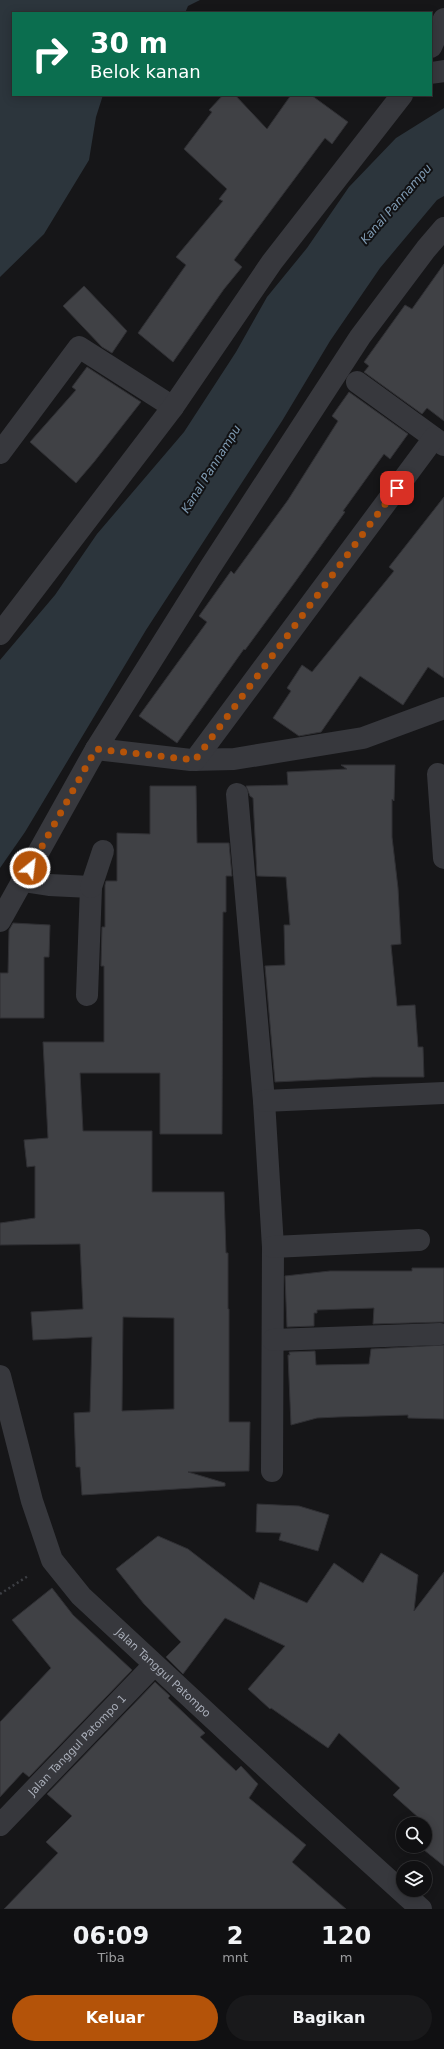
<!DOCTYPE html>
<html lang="id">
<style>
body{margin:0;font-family:"DejaVu Sans",sans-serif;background:#19191b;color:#f1f3f6;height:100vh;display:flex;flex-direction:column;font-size:15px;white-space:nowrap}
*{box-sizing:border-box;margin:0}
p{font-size:13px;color:#9c9d9f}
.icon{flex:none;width:22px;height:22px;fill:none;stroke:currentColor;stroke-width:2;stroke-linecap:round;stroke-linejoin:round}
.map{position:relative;height:1909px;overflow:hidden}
.drawer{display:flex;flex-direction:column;background:#101012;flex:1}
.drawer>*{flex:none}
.banner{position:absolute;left:12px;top:12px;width:420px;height:84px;border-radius:0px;box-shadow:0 2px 10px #0003,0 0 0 1px #303032;background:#0b6e4f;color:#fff;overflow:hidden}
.controls{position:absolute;left:396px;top:1817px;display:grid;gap:8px}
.controls a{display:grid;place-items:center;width:36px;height:36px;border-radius:50%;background:#101012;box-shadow:0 2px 10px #0003,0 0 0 1px #303032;font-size:20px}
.pin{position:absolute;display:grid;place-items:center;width:34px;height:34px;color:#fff;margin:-17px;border-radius:8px;box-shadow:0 2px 6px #0006}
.me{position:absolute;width:44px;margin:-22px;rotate:29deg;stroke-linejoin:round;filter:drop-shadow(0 0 3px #0008)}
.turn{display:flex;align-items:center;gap:14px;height:84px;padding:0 12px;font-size:18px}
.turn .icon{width:52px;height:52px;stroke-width:2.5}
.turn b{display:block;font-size:28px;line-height:34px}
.eta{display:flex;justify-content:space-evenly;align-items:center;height:68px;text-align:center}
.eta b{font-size:24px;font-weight:800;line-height:28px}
.action{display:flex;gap:8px;margin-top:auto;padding:8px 12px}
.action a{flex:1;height:46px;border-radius:24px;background:#b45309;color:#fff;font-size:16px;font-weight:800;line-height:46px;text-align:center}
.action a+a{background:#19191b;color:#f1f3f6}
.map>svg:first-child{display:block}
.water{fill:#2c353c}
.building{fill:#404145;stroke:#303034;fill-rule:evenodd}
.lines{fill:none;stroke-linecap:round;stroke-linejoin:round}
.path{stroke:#3d3f44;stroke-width:2.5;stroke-dasharray:2 3;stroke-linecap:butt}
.minor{stroke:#37383d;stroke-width:22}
.route{stroke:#b45309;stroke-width:7;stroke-dasharray:0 12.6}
.labels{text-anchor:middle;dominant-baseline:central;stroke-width:4;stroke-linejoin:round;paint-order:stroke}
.street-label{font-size:11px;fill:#a8adb8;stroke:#111113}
.water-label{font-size:12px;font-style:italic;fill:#7f9bb3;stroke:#111113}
</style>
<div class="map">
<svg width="444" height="1909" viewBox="0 0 444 1909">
<rect width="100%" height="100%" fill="#161618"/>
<g class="water">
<path d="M0,0H200L188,6L185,13H13V95H103L96,117L89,160L44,234L0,277Z"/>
<path d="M444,108V196L437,200L380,268L330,341L282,421L146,630L25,832L0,868V660L55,595L97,534L184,432L236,352L267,297L307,248L349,187L396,138Z"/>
</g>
<g class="building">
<path d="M223,95H235L267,129L291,95H311L348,122L332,144L325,138L234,260L242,267L224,289L173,362L138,333L186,265L176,257L223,201L219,199L227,189L184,149L212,112L209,110Z"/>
<path d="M444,264V421L427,408L422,414L364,372L369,366L364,362L405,305L412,309Z"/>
<path d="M84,286L127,331L112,353L102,347L63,306Z"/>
<path d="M87,367L141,402L94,462L76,483L30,442L76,390L72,387Z"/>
<path d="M349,392L408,434L390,459L384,454L343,511L345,512L295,582L245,650L244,649L177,743L139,716L207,622L199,616L231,571L234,574L288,500L338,421L332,416Z"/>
<path d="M444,497V678L428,667L403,705L360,676L321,732L299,736L273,718L291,691L287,688L302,665L312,672L394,571L389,567Z"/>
<path d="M341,765H395L394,801L392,799V837L398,888L401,944L391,945L397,1006L415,1005L418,1047H423L424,1077H373L275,1082L265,966L285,965L284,925H290L286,877L257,876L253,798L250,796L246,786L288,785L287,772L347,769Z"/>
<path d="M150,786H196L197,843H229L232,876H226V912H223L222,1134H160V1073H80L83,1131H152V1192H224L226,1253H228V1309H229V1422H250L249,1471L188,1472L225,1483V1486L82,1495L80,1467H76L74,1413L90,1412L92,1337L33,1340L31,1312L83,1309L80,1244L0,1245V1223L35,1218V1166L27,1167L24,1140L48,1138L43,1042H104V966H101L102,927H105V885L106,881H117V833L150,834ZM123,1317L174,1318V1409L122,1411Z"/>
<path d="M13,923L50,925L49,957H44V1018H0V973H8L9,930Z"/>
<path d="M412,1268H444V1322L373,1324L374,1308L317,1310V1313H314V1326L287,1327L285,1276L330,1271H412Z"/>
<path d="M444,1345V1419L408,1418V1415L338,1417L317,1418L291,1425L288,1355H290L289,1352L315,1351L316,1365L369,1364L371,1349Z"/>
<path d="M257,1504L299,1506L329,1515L318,1551L279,1540L281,1533L256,1532Z"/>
<path d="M158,1536L188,1549L254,1600L260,1582L307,1603L334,1563L363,1583L381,1553L418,1575L414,1611L444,1572V1866L419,1846H425V1824H415L419,1818L393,1795L400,1788L339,1733L328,1748L271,1708L270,1709L248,1689L285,1646L225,1618L183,1674L166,1657L181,1642L144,1604L116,1569Z"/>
<path d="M52,1588L73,1615L132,1670L29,1777L23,1772L0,1797V1722L51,1668L12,1620Z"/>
<path d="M155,1682L170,1696L168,1698L205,1733L200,1737L236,1771L241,1766L258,1784L249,1798L306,1845L292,1862L346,1909H4L58,1853L46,1842L72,1816L47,1794Z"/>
</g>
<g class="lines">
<path class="path" d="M0,1594L28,1576"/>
<g class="minor">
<path d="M431,47L444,19"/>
<path d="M431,73L444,71"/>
<path d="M357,382L444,445"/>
<path d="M0,453L79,347L173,407"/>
<path d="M0,634L173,407L272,262L402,95"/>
<path d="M96,749L191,760L234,759L363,738L444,708"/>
<path d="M195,760L434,438"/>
<path d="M438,774L444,858"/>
<path d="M237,794L264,1101L273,1247L272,1471"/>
<path d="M23,881L49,885L91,887L87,995"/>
<path d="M91,887L103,851"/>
<path d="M0,921L96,749L209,569L360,337L426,249L444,228"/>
<path d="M264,1101L444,1093"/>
<path d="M273,1247L419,1240"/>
<path d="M273,1340L440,1334"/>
<path id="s1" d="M0,1376L32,1501L52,1560L81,1596L304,1803L421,1909"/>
<path id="s2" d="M0,1825L154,1665"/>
</g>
</g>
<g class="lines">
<path class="route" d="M30,868L96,749L195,760L397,488"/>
</g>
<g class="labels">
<g class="street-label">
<text stroke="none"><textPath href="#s1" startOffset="350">Jalan Tanggul Patompo</textPath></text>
<text stroke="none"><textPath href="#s2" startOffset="111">Jalan Tanggul Patompo 1</textPath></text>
</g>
<g class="water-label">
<text transform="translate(396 204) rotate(-49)">Kanal Pannampu</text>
<text transform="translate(211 469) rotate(-58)">Kanal Pannampu</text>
</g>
</g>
</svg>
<div class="controls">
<a><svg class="icon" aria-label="search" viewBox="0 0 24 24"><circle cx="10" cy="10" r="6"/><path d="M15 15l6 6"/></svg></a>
<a><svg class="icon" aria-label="layers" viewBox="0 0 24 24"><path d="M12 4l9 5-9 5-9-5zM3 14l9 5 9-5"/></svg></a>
</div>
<div class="pin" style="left:397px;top:488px;background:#d93025"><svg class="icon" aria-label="arrive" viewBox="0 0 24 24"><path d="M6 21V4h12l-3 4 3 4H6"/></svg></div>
<svg class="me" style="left:30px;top:868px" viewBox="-20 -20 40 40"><circle r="17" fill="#b45309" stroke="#fff" stroke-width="3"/><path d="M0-11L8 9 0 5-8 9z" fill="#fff"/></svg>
<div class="banner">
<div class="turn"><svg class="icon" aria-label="right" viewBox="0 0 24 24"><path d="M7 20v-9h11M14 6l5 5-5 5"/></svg><div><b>30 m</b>Belok kanan</div></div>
</div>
</div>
<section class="drawer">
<div class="eta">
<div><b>06:09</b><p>Tiba</p></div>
<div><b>2</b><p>mnt</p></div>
<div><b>120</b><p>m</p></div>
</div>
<div class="action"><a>Keluar</a><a>Bagikan</a></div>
</section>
